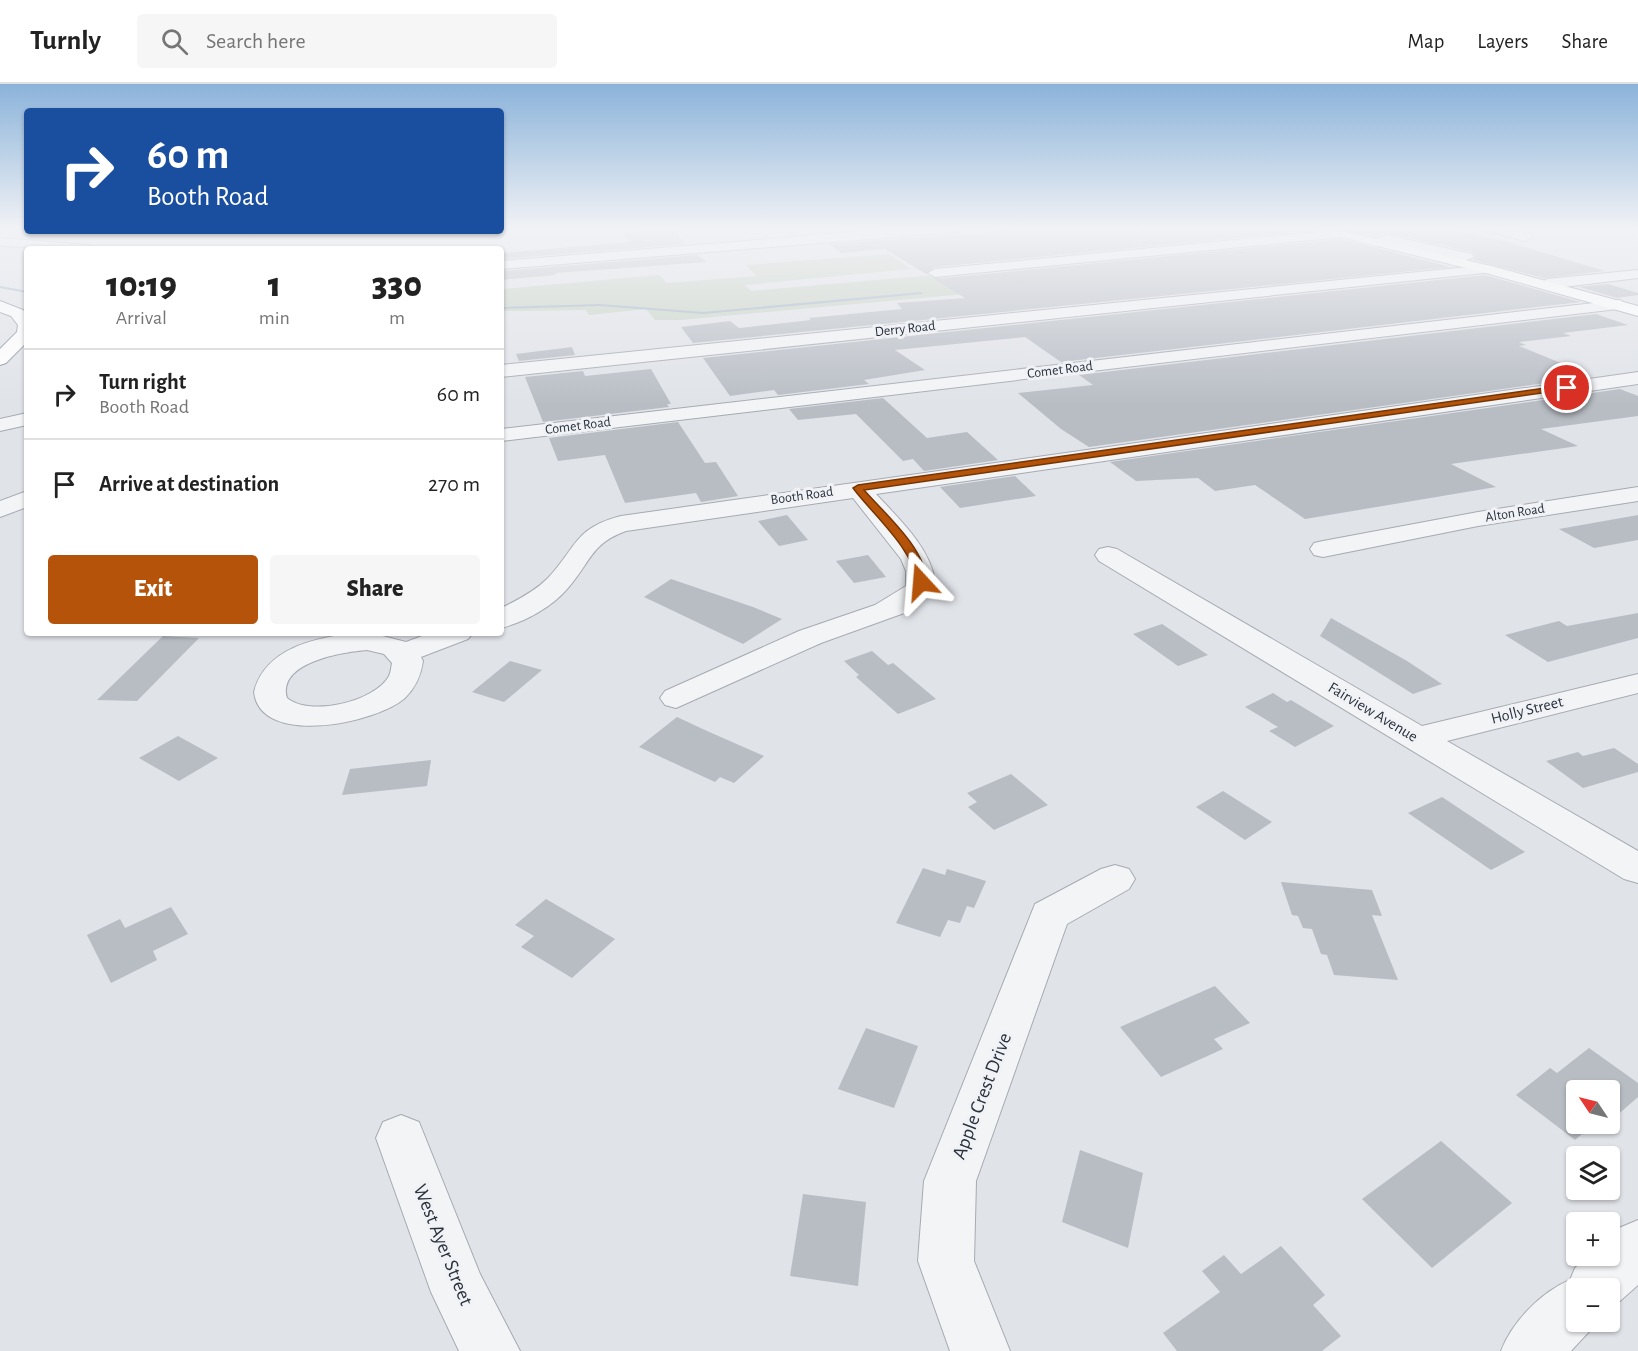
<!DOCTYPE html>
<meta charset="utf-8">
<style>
body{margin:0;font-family:"Alegreya Sans",sans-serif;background:#f6f6f6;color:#222;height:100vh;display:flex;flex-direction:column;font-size:22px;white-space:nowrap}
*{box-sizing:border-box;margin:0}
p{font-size:20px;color:#767676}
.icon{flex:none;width:33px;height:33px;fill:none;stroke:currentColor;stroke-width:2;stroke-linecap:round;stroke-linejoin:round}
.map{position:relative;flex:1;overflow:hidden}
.drawer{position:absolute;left:24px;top:162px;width:480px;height:390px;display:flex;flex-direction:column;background:#fff;border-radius:6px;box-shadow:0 2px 4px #0004}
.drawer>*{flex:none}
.hud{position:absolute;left:24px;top:24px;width:480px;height:126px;border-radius:6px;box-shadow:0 2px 4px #0004;background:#1a4fa0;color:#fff;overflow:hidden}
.needle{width:39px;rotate:305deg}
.fabs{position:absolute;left:1566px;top:996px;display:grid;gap:12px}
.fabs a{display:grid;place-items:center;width:54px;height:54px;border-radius:6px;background:#fff;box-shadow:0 2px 4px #0004;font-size:30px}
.pin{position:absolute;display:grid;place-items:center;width:51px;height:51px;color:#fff;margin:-26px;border:3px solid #fff;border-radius:50%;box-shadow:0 2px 6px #0007}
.me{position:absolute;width:66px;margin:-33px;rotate:341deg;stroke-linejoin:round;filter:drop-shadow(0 0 4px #0008)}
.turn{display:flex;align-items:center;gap:21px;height:126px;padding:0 24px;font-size:27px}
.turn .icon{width:78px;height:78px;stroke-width:2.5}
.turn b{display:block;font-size:42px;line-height:51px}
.eta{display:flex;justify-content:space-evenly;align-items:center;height:102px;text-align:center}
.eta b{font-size:36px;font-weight:800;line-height:42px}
.button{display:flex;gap:12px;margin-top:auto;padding:12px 24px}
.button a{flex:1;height:69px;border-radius:6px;background:#b45309;color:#fff;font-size:24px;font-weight:800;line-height:69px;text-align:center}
.button a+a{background:#f6f6f6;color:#222}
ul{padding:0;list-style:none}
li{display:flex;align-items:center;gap:18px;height:90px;padding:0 24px;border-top:2px solid #e0e0e0}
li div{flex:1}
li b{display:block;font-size:22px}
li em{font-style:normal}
header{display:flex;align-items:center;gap:36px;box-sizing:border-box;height:84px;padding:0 30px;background:#fff;border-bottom:2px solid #e0e0e0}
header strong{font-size:28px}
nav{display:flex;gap:33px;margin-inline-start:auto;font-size:21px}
.search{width:420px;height:54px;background:#f6f6f6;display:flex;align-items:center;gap:15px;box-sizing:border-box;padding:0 21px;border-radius:6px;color:#767676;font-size:22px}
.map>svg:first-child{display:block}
.green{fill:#c6d1c2}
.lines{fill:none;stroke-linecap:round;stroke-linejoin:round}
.stream{fill:#9fb2c5;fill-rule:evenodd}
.building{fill:#b8bdc4}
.minor-casing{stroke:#a6aab2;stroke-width:2}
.major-casing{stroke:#a1a8b2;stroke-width:2}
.highway-casing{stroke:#89929d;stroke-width:2}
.minor{fill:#f3f4f6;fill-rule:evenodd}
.major{fill:#fff;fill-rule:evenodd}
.highway{fill:#fff;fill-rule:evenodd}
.route{fill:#b45309;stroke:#753606;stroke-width:1.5}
.labels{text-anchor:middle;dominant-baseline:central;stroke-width:6;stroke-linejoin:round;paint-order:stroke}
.far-street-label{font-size:14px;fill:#2a323e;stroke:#f0f2f5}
.street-label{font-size:16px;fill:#2a323e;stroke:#f0f2f5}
.near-street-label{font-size:20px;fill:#2a323e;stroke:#f0f2f5}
</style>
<header>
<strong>Turnly</strong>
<div class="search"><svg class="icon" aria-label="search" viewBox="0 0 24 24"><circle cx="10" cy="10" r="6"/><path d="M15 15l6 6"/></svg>Search here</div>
<nav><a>Map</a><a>Layers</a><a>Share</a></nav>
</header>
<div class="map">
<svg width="1638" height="1267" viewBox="0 0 1638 1267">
<rect width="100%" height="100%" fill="#e0e3e8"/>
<path class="green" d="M889,170L911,185L745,201L751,207L934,191L965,210L680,236H655L646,225L589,231L586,226L501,227V205L659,191L667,199L756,192L746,181Z"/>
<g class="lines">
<g class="stream">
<path d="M0,202L27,207V209L0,204Z"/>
<path d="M921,208L923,210L703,230L600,222L501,225V223L600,220L703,228Z"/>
</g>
</g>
<g class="building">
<path d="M1061,143H1118L1130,148L1162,146V143H1299L1307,147L935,183L926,190L885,165L841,169L829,160Z"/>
<path d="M1336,143H1438L1508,158L1605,187L1544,194L1473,176L1476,174L1472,168L1387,149L1375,153Z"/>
<path d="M673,145L685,160L501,175V169L628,158L623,149Z"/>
<path d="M1341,155L1451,183L693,259L681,243L730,237L739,244L811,236L809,234L902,225L897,219L965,214L934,195Z"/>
<path d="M697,171L707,178L555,189L556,191L501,196V187Z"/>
<path d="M1485,191L1581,218L1061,278L1025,253L895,266L925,286L864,296L869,300L778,311L774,306L730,312L703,274Z"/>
<path d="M1608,200L1638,209V211L1617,214L1579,203Z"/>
<path d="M1596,230L1628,241L1563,249L1571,252L1519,258L1526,261L1519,262L1583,288H1578L1589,293L1089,363L1061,345L1018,309L1093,301L1079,291Z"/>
<path d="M572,263L575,271L519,277L516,270Z"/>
<path d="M651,285L671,320H667L669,323L543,338L525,293L583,287L585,292Z"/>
<path d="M1620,305L1638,312V332L1541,345L1578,362L1451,380L1496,403L1305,435L1255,401L1215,407L1198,394L1136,397L1110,378Z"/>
<path d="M883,314L927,354L967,348L998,376L924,387L913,375L903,377L856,330L798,336L789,325Z"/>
<path d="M678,338L705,379L716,378L738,412L701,418L696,409L625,419L605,371L558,377L549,354Z"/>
<path d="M1015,392L1036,412L960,424L940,403Z"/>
<path d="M787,431L808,456L779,462L758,437Z"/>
<path d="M1638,431V456L1594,464L1559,445Z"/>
<path d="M868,471L886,493L854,499L836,477Z"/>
<path d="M671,495L753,523L782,535L743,560L644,513Z"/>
<path d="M1638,529V554L1548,578L1505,551L1559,537L1567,542Z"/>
<path d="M1331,534L1407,577L1442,600L1413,610L1320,552Z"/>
<path d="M1162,540L1208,571L1178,582L1133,550Z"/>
<path d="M163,552L199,554L137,617L97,616Z"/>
<path d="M872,567L888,581L893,579L936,615L898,630L856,593L859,591L844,577Z"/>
<path d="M510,577L542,586L504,618L472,608Z"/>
<path d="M1273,609L1287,618L1291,616L1334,642L1295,663L1269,647L1278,643L1245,623Z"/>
<path d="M677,633L707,647L764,672L734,699L720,693L715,698L639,663Z"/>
<path d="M178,652L218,674L179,697L139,674Z"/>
<path d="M1614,664L1638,680V688L1583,704L1546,677L1578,668L1583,672Z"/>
<path d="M431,676L427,702L342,711L350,685Z"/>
<path d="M1011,690L1048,721L994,746L968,723L977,718L967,709Z"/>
<path d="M1223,707L1272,738L1245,756L1196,723Z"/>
<path d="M1442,713L1525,768L1491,786L1408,729Z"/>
<path d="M923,784L945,791L947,785L986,797L974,824L967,822L960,839L948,836L940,853L896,839Z"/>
<path d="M1281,798L1372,806L1382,832L1372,831L1398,896L1334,891L1327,871L1321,870L1312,845L1303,844L1298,832L1292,831Z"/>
<path d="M546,815L615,855L572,894L521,863L534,852L515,841Z"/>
<path d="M171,823L188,850L153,867L157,876L111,899L87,851L120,835L125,844Z"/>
<path d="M1215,902L1250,939L1214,955L1223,965L1161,993L1120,943Z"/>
<path d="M866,944L918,962L894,1024L838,1005Z"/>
<path d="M1589,964L1638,999V1013L1614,1034L1610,1031V1006H1576V1040H1594L1575,1056L1516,1011L1550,984L1557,989Z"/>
<path d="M1441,1057L1512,1119L1432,1184L1362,1115Z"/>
<path d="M1080,1066L1143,1089L1128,1164L1062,1138Z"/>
<path d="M803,1110L866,1118L858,1202L790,1192Z"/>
<path d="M1281,1162L1325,1211L1313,1221L1341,1252L1322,1267H1177L1163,1249L1220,1208L1202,1187L1224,1171L1241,1190Z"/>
</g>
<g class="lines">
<g class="minor-casing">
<g id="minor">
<path d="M915,143H971L965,147L501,185V177Z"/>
<path d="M1473,143H1498L1530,150L1532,153L1525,157Z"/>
<path d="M1337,146L1342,147V153L935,193L928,189L935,185Z"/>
<path d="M1387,151L1472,170L1474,173L1453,181L1446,177L1450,173L1387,159L1373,162L1366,158Z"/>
<path d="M0,154L89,161L96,165L0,162Z"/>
<path d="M1488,181L1495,185L1493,188L501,293V281Z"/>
<path d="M1638,186V194L1547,205L1539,200L1547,195Z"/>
<path d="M1620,216L1628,221L1626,224L501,357V345Z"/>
<path d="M1638,288V300L876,410C898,434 930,463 935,497L924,515L907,528L821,559L676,624L665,621L660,614L665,607L799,547L875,521L906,502V487L901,475L853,414L626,447C590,460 591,478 568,504C552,523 525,538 501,544V524C518,516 535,507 548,494C577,463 574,444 621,432Z"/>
<path d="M27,329V341L0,347V335Z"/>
<path d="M1638,403V417L1478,442L1323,473L1314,471L1310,465L1314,459L1323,457L1478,428Z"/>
<path d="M27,407V423L0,433V417Z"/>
<path d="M1108,463L1117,465L1422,642L1638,590V609L1447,657L1638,767V799L1624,795L1099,477L1095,471L1099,465Z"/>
<path d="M354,549H371L406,558L430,549H473L468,555L421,573L423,577C421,591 416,603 405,614C377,639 260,664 254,608C265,564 315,554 354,549ZM367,566L384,570L392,579C391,583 391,588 389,592C375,618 309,633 287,614C277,578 343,568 367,566Z"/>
<path d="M1115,781L1129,785L1135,795L1129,805L1067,840L976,1097L974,1177L1010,1267H950L918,1177L924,1097L1035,820L1101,785Z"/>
<path d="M401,1031L419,1038L480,1190L520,1267H459L431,1208L376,1054L383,1038Z"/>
<path d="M1638,1136V1201L1610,1226V1204H1576V1238H1598L1571,1267H1501C1512,1238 1541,1208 1570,1196L1575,1184L1589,1172H1610V1152L1619,1144Z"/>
</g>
</g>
<g class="major-casing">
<path id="major" d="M1301,143H1325L1495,183L1638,222V232L1486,189Z"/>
</g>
<g class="highway-casing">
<path id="highway" d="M0,217L23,226L27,230V258L6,279L0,281V265L17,248L18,241L11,232L0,228Z"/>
</g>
<use href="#minor" class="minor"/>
<use href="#major" class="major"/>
<use href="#highway" class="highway"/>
</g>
<linearGradient id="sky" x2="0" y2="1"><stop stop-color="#8bb3da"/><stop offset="0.45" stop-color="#f1f2f5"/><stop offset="1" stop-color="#f1f2f5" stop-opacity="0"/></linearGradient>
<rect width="1638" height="321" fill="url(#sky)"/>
<path class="route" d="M1567,301L1570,305L864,406C886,431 925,464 927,498L921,502L916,498C915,466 872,430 853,404L858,401Z"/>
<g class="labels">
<g class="far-street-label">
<text transform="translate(905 245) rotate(-6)">Derry Road</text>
<text transform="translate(1060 286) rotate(-7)">Comet Road</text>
<text transform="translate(578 342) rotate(-7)">Comet Road</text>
<text transform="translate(802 412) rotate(-8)">Booth Road</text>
<text transform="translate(1515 429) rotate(-9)">Alton Road</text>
</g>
<g class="street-label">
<text transform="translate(1527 626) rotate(-14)">Holly Street</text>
<text transform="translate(1373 628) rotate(31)">Fairview Avenue</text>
</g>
<g class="near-street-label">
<text transform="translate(982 1012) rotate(-69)">Apple Crest Drive</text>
<text transform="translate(443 1161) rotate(68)">West Ayer Street</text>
</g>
</g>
</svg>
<div class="fabs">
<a><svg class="needle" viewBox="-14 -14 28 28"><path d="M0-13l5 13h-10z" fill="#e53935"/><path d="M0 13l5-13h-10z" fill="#767676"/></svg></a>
<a><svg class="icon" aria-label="layers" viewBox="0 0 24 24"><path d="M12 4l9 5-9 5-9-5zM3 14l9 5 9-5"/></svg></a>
<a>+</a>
<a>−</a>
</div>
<div class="pin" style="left:1567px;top:304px;background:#d93025"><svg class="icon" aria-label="arrive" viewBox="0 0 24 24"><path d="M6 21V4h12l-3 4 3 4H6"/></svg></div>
<svg class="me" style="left:921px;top:498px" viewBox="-20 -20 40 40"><path d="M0-17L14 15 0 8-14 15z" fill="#b45309" stroke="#fff" stroke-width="4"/></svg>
<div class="hud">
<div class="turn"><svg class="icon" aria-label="right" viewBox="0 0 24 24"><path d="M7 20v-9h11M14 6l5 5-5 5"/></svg><div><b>60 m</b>Booth Road</div></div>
</div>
<section class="drawer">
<div class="eta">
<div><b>10:19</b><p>Arrival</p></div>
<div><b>1</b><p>min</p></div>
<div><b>330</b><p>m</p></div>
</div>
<ul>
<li><svg class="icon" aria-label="right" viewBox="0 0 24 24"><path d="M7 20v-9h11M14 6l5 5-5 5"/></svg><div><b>Turn right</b><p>Booth Road</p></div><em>60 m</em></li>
<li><svg class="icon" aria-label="arrive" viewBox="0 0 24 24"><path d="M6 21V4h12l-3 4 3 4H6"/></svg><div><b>Arrive at destination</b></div><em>270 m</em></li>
</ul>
<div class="button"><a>Exit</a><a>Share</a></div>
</section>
</div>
